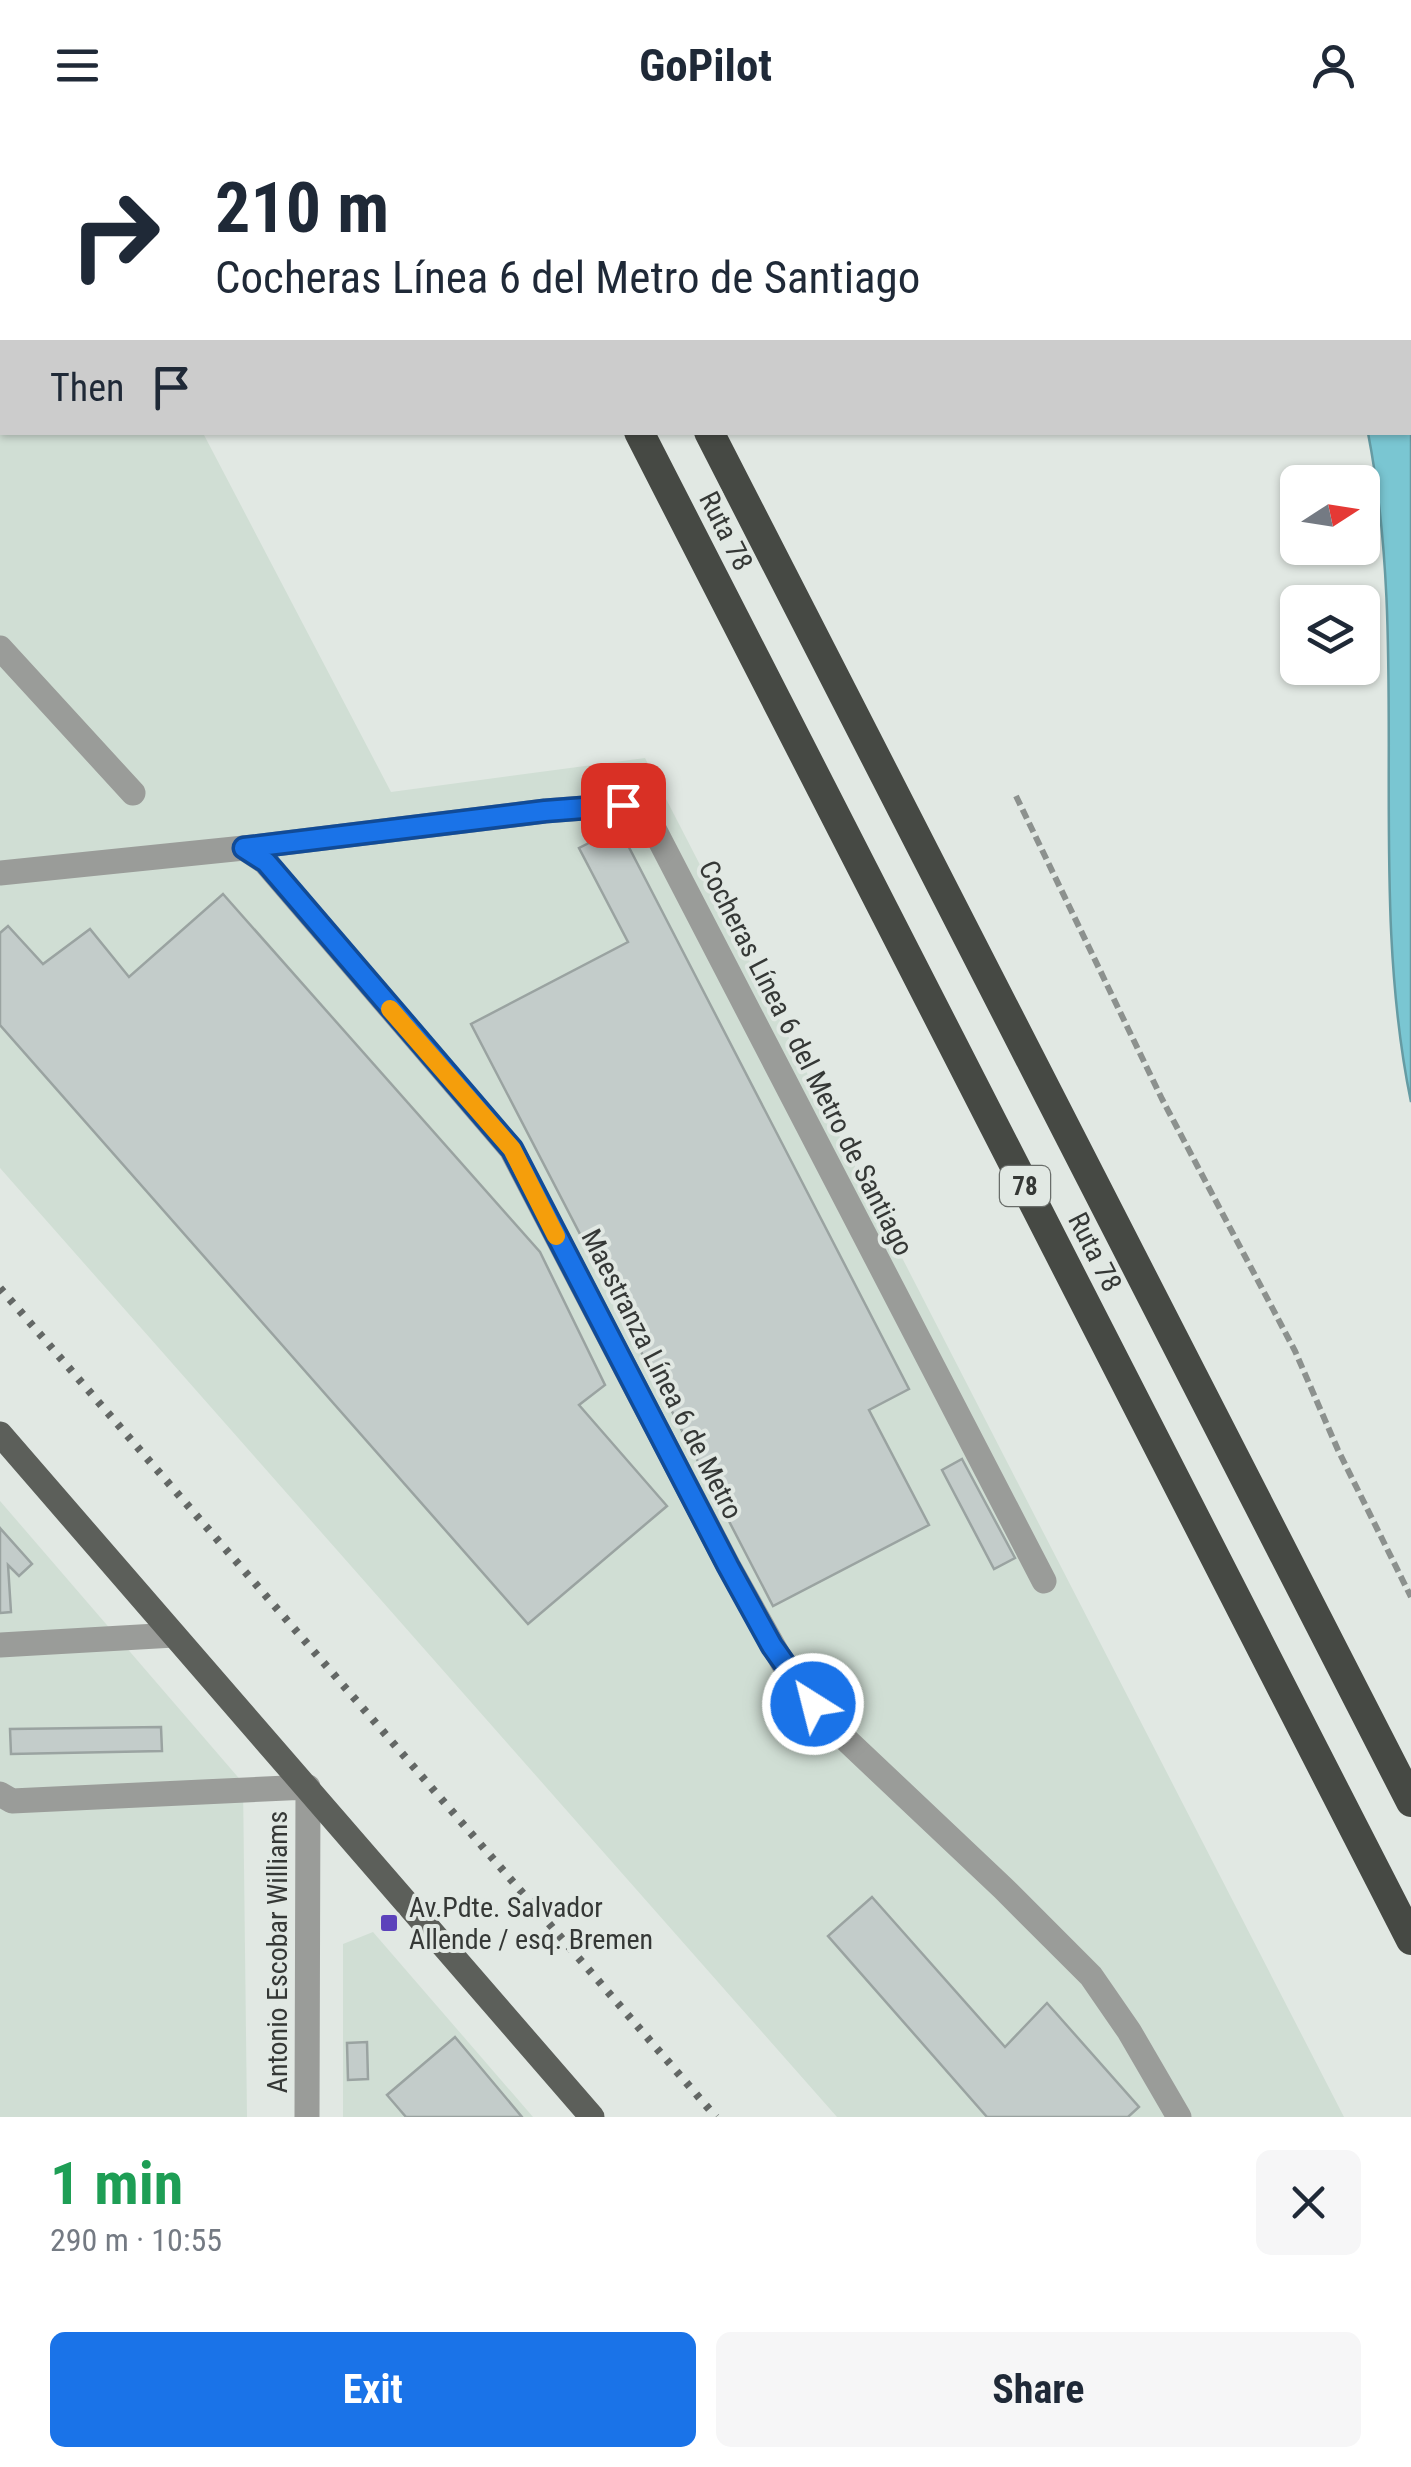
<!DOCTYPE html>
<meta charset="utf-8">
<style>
body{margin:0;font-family:"Roboto Condensed",sans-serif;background:#f6f6f7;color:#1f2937;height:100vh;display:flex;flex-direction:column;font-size:38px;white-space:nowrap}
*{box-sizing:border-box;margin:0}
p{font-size:32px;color:#747a83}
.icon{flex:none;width:55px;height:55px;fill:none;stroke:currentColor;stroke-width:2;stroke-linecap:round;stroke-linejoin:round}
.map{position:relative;height:1987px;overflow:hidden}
.side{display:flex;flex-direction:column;background:#fff;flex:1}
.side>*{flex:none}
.guide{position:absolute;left:0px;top:0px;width:1412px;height:305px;box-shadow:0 2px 8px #0004;background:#fff;color:#1f2937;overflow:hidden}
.needle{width:65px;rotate:78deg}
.buttons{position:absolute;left:1280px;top:335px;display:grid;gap:20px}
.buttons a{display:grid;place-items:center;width:100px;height:100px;border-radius:15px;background:#fff;box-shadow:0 2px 8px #0004;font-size:50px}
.pin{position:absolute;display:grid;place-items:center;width:85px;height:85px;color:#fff;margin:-42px;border-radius:20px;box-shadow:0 5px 15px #0006}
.me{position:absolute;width:110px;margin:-55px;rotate:324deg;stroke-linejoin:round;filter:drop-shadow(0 0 8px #0008)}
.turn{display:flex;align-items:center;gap:35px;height:210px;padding:0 50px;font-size:45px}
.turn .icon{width:130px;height:130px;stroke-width:2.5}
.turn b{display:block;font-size:70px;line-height:85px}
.then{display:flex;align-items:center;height:95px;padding:0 50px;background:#0003;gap:20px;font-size:38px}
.round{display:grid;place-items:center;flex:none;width:105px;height:105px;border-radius:15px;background:#f6f6f7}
.summary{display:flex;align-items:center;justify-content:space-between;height:170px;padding:0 50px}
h1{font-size:60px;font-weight:700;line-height:75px;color:#1e9e55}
.button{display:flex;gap:20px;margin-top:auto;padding:20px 50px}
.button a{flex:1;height:115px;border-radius:15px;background:#1a73e8;color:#fff;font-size:40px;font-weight:700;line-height:115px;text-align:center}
.button a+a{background:#f6f6f7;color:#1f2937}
header{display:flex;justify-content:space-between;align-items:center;height:130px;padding:0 50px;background:#fff;font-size:45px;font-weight:700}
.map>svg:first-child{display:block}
.built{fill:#d0ded4}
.water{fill:#7ac6d2;stroke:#659ba3;stroke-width:2.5}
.building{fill:#c3ccca;stroke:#9aa3a1;stroke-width:2.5}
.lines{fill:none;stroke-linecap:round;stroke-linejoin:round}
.path{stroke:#8c918e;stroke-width:6;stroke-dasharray:10 5;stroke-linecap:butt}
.minor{stroke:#9a9c99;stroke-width:25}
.major{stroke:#5c5f5a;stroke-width:25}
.highway{stroke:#464944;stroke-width:30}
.rail{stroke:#636765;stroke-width:8;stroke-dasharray:5 10;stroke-linecap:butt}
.route-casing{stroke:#114b97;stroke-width:25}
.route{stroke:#1a73e8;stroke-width:18}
.slow{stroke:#f59e0b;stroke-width:18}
.poi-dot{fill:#5c42bb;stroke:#e1e8e3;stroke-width:4}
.labels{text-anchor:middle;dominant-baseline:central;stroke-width:8;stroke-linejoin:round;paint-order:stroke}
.shield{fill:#e1e8e3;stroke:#696d6a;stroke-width:2.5}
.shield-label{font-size:25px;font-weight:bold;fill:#353836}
.street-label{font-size:28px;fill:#353836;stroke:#e1e8e3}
.poi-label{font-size:28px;fill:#353836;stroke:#e1e8e3;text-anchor:start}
</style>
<header><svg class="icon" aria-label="menu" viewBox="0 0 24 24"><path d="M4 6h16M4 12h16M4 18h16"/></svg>GoPilot<svg class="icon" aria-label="person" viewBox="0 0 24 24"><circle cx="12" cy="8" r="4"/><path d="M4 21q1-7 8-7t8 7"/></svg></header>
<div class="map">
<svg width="1411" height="1987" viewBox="0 0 1411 1987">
<rect width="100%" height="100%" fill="#e1e8e3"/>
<g class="built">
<path d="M0,0L47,2H2V302L203,303L391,662L645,628L1344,1987H837L0,1038Z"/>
<path d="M0,1371L243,1653L247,1987H0Z"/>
<path d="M373,1802L533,1987H343V1814Z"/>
</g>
<path class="water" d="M1410,150L1411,154V972C1366,754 1411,523 1368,303L1410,302Z"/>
<g class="building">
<path d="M619,698L909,1259L869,1280L929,1395L773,1476L471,894L628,812L579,718Z"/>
<path d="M223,764L540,1122L605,1255L579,1275L667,1376L528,1494L0,895V803L8,796L43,834L90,799L129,847Z"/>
<path d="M962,1329L1015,1428L994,1439L942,1340Z"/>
<path d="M0,1398L32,1434L19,1446L8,1435L11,1482L0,1483Z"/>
<path d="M161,1597L162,1621L11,1624L10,1599Z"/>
<path d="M872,1767L1005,1917L1047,1873L1139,1977L1128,1987H987L828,1806Z"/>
<path d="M455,1907L522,1987H406L387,1965Z"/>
<path d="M367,1912L368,1949L348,1950L347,1913Z"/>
</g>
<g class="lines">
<path class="path" d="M1016,666L1162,969L1295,1221L1338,1320L1411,1467"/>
<g class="minor">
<path d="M0,63L2,66"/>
<path d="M0,162L2,160"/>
<path d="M0,518L133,663"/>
<path d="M244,718L545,681L623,675L640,682L654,699L1044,1451"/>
<path d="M0,743L244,718L265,732L511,1019L728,1435L789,1544L839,1603L1003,1758L1091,1846L1129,1901L1179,1987"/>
<path d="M0,1515L174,1505"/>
<path d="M0,1664L12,1671L308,1657L307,1987"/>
</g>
<path class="major" d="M0,1304L592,1987"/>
<g class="highway">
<path d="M484,0L486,2"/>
<path d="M554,0L555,2"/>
<path d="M639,302L1411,1810"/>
<path d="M709,302L1411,1672"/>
</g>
<path class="rail" d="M0,1158L716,1987"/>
</g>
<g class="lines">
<g class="route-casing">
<path id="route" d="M623,675L545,681L244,718L266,732L512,1019L728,1436L772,1516L813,1574"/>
</g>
<use href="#route" class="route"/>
<path class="slow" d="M390,879L512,1019L556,1106"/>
</g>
<rect class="poi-dot" x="379" y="1783" width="20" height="20" rx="5"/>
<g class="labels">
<rect class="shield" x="1000" y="1036" width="50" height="40" rx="8"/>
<g class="shield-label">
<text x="1025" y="1056">78</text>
</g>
<g class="street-label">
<text transform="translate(726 401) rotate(63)">Ruta 78</text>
<text transform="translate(806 928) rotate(63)">Cocheras Línea 6 del Metro de Santiago</text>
<text transform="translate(1095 1122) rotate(63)">Ruta 78</text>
<text transform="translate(662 1244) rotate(63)">Maestranza Línea 6 de Metro</text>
<text transform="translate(277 1822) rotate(-90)">Antonio Escobar Williams</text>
</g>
<g class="poi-label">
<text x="409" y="1777">Av.Pdte. Salvador<tspan x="409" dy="32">Allende / esq. Bremen</tspan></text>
</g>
</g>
</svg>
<div class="buttons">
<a><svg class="needle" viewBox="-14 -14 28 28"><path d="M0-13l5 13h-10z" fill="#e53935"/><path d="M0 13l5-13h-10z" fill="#747a83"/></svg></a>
<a><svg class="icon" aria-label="layers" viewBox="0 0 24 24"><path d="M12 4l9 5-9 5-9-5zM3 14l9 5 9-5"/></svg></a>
</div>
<div class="pin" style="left:623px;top:675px;background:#d93025"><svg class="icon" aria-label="arrive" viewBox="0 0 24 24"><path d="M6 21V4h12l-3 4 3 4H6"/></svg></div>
<svg class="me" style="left:813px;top:1574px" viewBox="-20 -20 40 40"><circle r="17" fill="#1a73e8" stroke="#fff" stroke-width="3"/><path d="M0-11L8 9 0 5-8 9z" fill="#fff"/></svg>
<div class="guide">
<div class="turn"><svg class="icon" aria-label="right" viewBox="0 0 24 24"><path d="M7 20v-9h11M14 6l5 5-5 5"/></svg><div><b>210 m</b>Cocheras Línea 6 del Metro de Santiago</div></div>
<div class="then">Then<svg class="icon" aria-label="arrive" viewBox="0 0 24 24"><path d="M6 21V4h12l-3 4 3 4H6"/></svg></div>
</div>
</div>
<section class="side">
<div class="summary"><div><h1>1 min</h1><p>290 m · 10:55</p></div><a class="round"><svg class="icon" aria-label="close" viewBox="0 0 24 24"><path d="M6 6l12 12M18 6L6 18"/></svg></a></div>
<div class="button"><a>Exit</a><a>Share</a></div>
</section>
